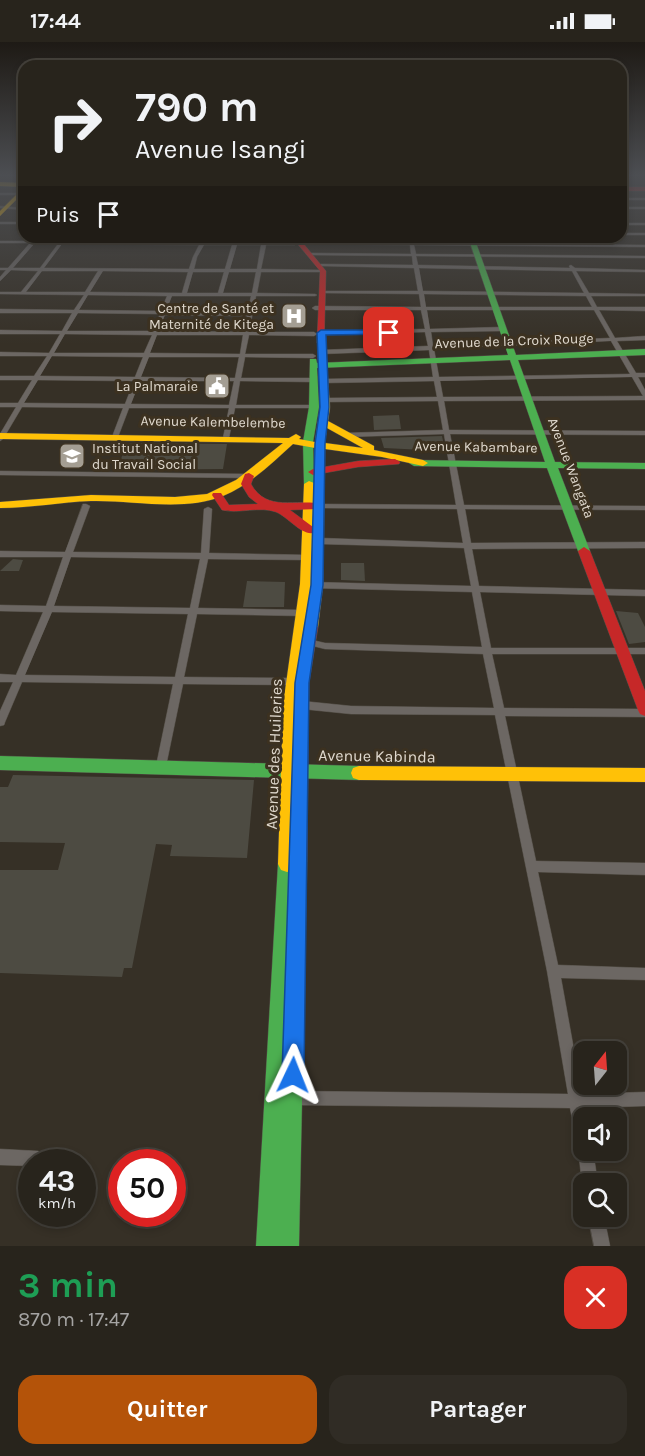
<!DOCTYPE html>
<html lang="fr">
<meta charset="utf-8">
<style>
body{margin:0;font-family:Karla,sans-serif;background:#302c25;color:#f1f3f6;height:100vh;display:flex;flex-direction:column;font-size:22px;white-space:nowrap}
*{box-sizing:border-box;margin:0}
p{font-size:20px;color:#a5a4a3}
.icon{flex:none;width:33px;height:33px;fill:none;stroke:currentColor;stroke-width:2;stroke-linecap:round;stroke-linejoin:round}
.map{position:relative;height:1204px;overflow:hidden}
.panel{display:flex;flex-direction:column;background:#28241c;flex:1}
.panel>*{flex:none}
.hud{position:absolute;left:18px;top:18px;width:609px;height:183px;border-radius:18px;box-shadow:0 3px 9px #0003,0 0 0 2px #44413b;background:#28241c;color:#f1f3f6;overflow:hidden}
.needle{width:39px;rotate:17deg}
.controls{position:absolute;left:573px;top:999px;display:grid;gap:12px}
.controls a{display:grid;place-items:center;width:54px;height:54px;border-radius:12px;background:#28241c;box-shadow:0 3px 9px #0003,0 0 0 2px #44413b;font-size:30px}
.speed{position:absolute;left:18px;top:1107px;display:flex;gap:12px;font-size:30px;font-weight:700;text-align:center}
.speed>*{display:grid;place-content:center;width:78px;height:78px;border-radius:50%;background:#28241c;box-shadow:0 3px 9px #0003,0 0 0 2px #44413b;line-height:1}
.speed small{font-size:15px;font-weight:400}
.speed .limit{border:9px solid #d22;background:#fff;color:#111}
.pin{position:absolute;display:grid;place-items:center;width:51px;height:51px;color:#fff;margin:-26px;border-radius:12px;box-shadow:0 3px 9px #0006}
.me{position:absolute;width:66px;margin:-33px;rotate:2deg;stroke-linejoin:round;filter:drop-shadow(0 0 4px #0008)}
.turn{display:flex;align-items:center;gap:21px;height:126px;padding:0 18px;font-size:27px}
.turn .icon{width:78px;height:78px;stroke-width:2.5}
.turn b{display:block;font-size:42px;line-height:51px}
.then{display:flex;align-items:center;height:57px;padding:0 18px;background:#0003;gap:12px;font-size:22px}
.round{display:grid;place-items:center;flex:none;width:63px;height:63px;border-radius:18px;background:#302c25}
.overview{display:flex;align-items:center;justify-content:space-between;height:102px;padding:0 18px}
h1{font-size:36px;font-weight:700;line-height:45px;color:#1e9e55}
.button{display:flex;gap:12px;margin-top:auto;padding:12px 18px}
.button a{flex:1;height:69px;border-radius:18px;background:#b45309;color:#fff;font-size:24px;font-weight:700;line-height:69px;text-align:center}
.button a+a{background:#302c25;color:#f1f3f6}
.status{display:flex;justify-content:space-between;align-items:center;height:42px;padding:0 30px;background:#28241c;direction:ltr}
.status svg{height:16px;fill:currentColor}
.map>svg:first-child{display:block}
.building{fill:#4d4b42}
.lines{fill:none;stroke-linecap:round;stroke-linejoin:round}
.street-casing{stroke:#534e46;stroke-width:1}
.fast-casing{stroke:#534e46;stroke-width:1}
.slow-casing{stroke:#534e46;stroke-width:1}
.jam-casing{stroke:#534e46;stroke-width:1}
.street{fill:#6c6763;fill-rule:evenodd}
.fast{fill:#4caf50;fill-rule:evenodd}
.slow{fill:#ffc107;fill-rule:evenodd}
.jam{fill:#c62828;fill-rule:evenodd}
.route{fill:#1a73e8;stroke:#114b97;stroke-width:1.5}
.labels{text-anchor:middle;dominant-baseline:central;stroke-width:6;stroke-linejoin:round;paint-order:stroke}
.far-poi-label{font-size:14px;fill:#e0d9ce;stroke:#3c3120;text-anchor:end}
.far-street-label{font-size:14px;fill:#e0d9ce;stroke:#3c3120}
.street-label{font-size:16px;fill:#e0d9ce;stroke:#3c3120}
</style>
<div class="status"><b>17:44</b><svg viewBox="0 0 49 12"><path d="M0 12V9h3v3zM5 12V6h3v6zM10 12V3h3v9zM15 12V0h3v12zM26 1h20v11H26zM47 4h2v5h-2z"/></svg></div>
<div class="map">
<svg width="645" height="1204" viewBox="0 0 645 1204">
<rect width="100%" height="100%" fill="#363026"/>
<g class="building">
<path d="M399,373L401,387L374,388L373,374Z"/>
<path d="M442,394L445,409L384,406L381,396Z"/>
<path d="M122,401L227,402L223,427L116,428L123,412L117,411Z"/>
<path d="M13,517L23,518L19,529H0Z"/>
<path d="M341,521H364L365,539L341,538Z"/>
<path d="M247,539L285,540L284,565H243Z"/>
<path d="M616,569L638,571L645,585V600L629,602Z"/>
<path d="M13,733L254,738L247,816L170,814L172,803L156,802L132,926H124L122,935L0,931V828H58L65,801L0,800V745H8Z"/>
</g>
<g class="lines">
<g class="street-casing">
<g id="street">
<rect x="0" y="151" width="24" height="2"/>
<rect x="621" y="156" width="24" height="2"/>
<path d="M0,164L24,166V168L0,166Z"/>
<rect x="621" y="165" width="24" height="2"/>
<rect x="0" y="180" width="24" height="2"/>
<rect x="621" y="181" width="24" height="2"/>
<rect x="621" y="191" width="24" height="2"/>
<path d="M203,195L207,196L205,200H262L263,195H266V201H297L295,203H266L261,227L323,228L325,229L323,230H261L257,251L315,252L317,253L315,254H256L249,290H314L317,292L314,294L249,293L245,312H313L316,314L313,316L245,315L241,336H313L316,338L313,340L240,339L236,363H314L317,365L316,366H235L229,396L226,398L223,396L229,366H129L118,395L115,397L112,395L123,366L22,365L3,397L0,399V392L16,365H0V361H18L32,338H0V334H34L47,314H0V310L49,311L60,292H0V288L62,289L72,271H0V267L74,268L84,253L0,252V250H21L38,229L11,228L0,239V235L6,228H0V226H8L30,201H0V199H32L36,196L38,197L37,199H60L63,197L65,198L64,199L201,200ZM34,202H58L40,226H13ZM62,202L199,203L193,215L189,227L44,226ZM204,203H232L225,227H194L197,215ZM237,203H261L257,227H230ZM42,229H98L85,250H26ZM103,229L188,230L182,251L90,250ZM193,230H224L218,251H187ZM229,230H256L252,251H223ZM88,253L167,254L161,269L79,268ZM172,254H251L248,270L166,269ZM78,271L160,272L153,289H67ZM165,273L247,274L244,290L158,289ZM65,292L152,293L144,311H54ZM157,293H243L240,312L150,311ZM52,314L143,315L135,335L40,334ZM149,315H239L235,336L141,335ZM38,338L134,339L125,362L24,361ZM140,339H234L229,363L131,362Z"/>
<path d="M299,200L645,203V205L414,203L416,212L645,214V216L416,214L418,223L570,226L569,224L571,223L575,226L645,228V230L576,229L589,251L645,252V254H591L597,265H645V269L599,268L615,296L645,294V298L617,299L636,331H645V335H638L645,348V358L444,359L449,388L645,389V393L450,392L464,463L645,464V468L465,467L471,501L645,500V506L472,507L479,544L645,548V554L480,550L491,606H645V612H492L504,666L645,667V675L505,674L536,819L645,821V833L538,830L558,923L645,926V938L561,936L582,1052L645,1050V1064L585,1066L587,1076H584V1108H593L598,1142H584V1145L582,1142L578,1106L570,1066L290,1063L285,1061L283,1056L285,1051L290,1049L568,1052L547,929L495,673L351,672L302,667L299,666L297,663L299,660L302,659L351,664L494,666L483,612L325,607L305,602L304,600L308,597L325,601L482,605L472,550L311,546L307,543L311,540L471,544L464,506L320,502L316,499L320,496L463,501L457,467L320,466L316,464L320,462L456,463L444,392L344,395L341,393L344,391L443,388L438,359L325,360L322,358L325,356L437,355L434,339L323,341L320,339L323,337L433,335L429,308L321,312L318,310L321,308L428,304L425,290L321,293L318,291L321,289L425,287L421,268H315L312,266L315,264L421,265L419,252L322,251L320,250L322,249H418L414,226L321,224L319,223L321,222L413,223L412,214L310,213L308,212L310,211L411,212L410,203L297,202ZM419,226L572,229L584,251L423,249ZM424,252L586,254L592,265H426ZM427,268H594L610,296L433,304L431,290L503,289L506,287L503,285L430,287ZM611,299L630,332L439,335L434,307ZM632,335L643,354L443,355L440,339Z"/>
<path d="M0,429L249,432L253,434L249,436L0,433Z"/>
<path d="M83,462H86L90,464L73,510L201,511L204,467L208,465L212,467L209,511L310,513L311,515L310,517L307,518L208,517L198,566L303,568L307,571L303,574L197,572L184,635L292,636L295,637L297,640L295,643L183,642L166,724L165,727L161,728L157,727L156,724L173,642L22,640L5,680L4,683L0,684V669L13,640H0V632L16,633L43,570L0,569V563L46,564L63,515H0V509L65,510ZM71,515L200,517L190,566L54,564ZM52,570L188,572L175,635L25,633Z"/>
<path d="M0,1107L38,1109L43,1112L46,1117L44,1120H32V1124L0,1123Z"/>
<path d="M588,1174H604L610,1204H594Z"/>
</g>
</g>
<g class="fast-casing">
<g id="fast">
<path d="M468,195H474L516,313L645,307V313L518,318L555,420L645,421V427L558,426L590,509L588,512L584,513L578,509L547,426L414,424L409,421L414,418L545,420L510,318L317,326L319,365L313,400L314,442L309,445L304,442L303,400L309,365L310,317H316L317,321L508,313Z"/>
<path d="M0,714L359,724L365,726L367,731L365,736L359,738L0,728Z"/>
<path d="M298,811L304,813L307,819L299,1204H256L278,822L281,816L287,814L291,815Z"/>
</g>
</g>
<g class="slow-casing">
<g id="slow">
<path d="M0,140L24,141V145L0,144Z"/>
<path d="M24,145V150L0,174V169Z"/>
<path d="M318,299L325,301L330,365L328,379L374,404V408L423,418L428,421L423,424L382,415L325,407L323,543L318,585L316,588H306L297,663L296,822L293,828L287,830L281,828L278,822L283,663L300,542L304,442L309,439L314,441L315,406L293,402C272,421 250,443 223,454C183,470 133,458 91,459C61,460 31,466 0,466V460L91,453L175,455L207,452L236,438L283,401L0,397V391L289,396L296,392L301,395L299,397L315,400L320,365ZM327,386L363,406L325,401Z"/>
<path d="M359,724L645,726V740L359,738L353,736L351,731L353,726Z"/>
</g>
</g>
<g class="jam-casing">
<g id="jam">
<rect x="621" y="145" width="24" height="4"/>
<path d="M292,195H298L326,229L324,303L317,301L320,229Z"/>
<path d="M395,417L400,420L399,422L358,425L313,433L308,430L313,427L358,419Z"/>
<path d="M249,431L254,434L251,442C267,471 296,456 322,462V466L318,467L290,468L313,485V491C301,493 288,475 276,470C260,464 239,472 222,468L212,453L213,451H221L229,463L258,462L249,455L241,442L245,432Z"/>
<path d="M584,505L590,509L645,649V674L640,672L638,668L578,509Z"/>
<path d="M311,580L318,585L309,641L307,819L304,825L298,827L292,825L289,819L295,641L304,585Z"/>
</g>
</g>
<use href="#street" class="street"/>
<use href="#fast" class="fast"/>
<use href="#slow" class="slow"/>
<use href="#jam" class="jam"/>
</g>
<linearGradient id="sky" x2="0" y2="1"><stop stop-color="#1e1a15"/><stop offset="0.44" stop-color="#4c4e52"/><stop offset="1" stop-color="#4c4e52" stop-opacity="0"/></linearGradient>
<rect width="645" height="302" fill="url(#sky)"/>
<path class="route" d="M389,288L393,291L392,292L326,293L329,365L325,402L323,543L309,641L304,1033L300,1041L293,1044L285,1041L282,1033L295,641L311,543L315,402L320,365L317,291L321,288Z"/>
<defs>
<g id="hospital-square" transform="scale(1.35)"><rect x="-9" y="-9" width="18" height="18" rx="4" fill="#a49e93" stroke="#3c3120"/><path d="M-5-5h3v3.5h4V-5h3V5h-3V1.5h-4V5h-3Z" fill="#fff"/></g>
<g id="civic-square" transform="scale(1.35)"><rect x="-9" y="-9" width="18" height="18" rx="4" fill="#a49e93" stroke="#3c3120"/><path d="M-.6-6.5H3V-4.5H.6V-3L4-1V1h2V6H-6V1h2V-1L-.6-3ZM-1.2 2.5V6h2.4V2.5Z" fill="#fff"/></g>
<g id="university-square" transform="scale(1.35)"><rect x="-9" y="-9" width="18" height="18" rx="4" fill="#a49e93" stroke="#3c3120"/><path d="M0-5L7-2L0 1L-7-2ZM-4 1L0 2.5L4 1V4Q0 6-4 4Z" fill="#fff"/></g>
</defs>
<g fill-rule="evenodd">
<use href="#hospital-square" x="294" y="274"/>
<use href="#civic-square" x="217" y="344"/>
<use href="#university-square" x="72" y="414"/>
</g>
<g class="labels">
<g class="far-poi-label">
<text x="274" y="266">Centre de Santé et<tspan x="274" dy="16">Maternité de Kitega</tspan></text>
<text x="198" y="344">La Palmaraie</text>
<text x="92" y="406" text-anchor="start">Institut National<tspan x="92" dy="16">du Travail Social</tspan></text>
</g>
<g class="far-street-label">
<text transform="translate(514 299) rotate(-2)">Avenue de la Croix Rouge</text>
<text transform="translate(213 380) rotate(1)">Avenue Kalembelembe</text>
<text transform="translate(476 405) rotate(1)">Avenue Kabambare</text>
<text transform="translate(571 426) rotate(69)">Avenue Wangata</text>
</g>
<g class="street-label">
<text transform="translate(274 712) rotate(-88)">Avenue des Huileries</text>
<text transform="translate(377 714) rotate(1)">Avenue Kabinda</text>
</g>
</g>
</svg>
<div class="controls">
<a><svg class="needle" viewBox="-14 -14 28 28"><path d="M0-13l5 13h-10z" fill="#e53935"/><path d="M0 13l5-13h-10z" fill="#a5a4a3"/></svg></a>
<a><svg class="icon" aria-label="sound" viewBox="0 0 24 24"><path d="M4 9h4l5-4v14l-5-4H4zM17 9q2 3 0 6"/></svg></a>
<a><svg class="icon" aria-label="search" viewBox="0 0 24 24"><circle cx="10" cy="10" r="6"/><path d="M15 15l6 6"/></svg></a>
</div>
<div class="speed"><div>43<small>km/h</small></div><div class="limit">50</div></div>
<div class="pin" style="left:389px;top:291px;background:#d93025"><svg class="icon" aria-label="arrive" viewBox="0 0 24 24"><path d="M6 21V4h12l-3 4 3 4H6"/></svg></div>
<svg class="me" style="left:293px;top:1033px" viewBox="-20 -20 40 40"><path d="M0-17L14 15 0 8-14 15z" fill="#1a73e8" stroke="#fff" stroke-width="4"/></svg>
<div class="hud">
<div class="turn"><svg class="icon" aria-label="right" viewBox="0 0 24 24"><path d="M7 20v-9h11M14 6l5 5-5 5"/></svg><div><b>790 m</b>Avenue Isangi</div></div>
<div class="then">Puis<svg class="icon" aria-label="arrive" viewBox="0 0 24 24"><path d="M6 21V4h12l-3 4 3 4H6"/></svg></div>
</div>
</div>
<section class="panel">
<div class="overview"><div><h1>3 min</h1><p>870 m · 17:47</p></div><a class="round" style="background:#d93025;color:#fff"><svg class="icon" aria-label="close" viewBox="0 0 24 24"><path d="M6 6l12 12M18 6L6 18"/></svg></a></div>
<div class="button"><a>Quitter</a><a>Partager</a></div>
</section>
